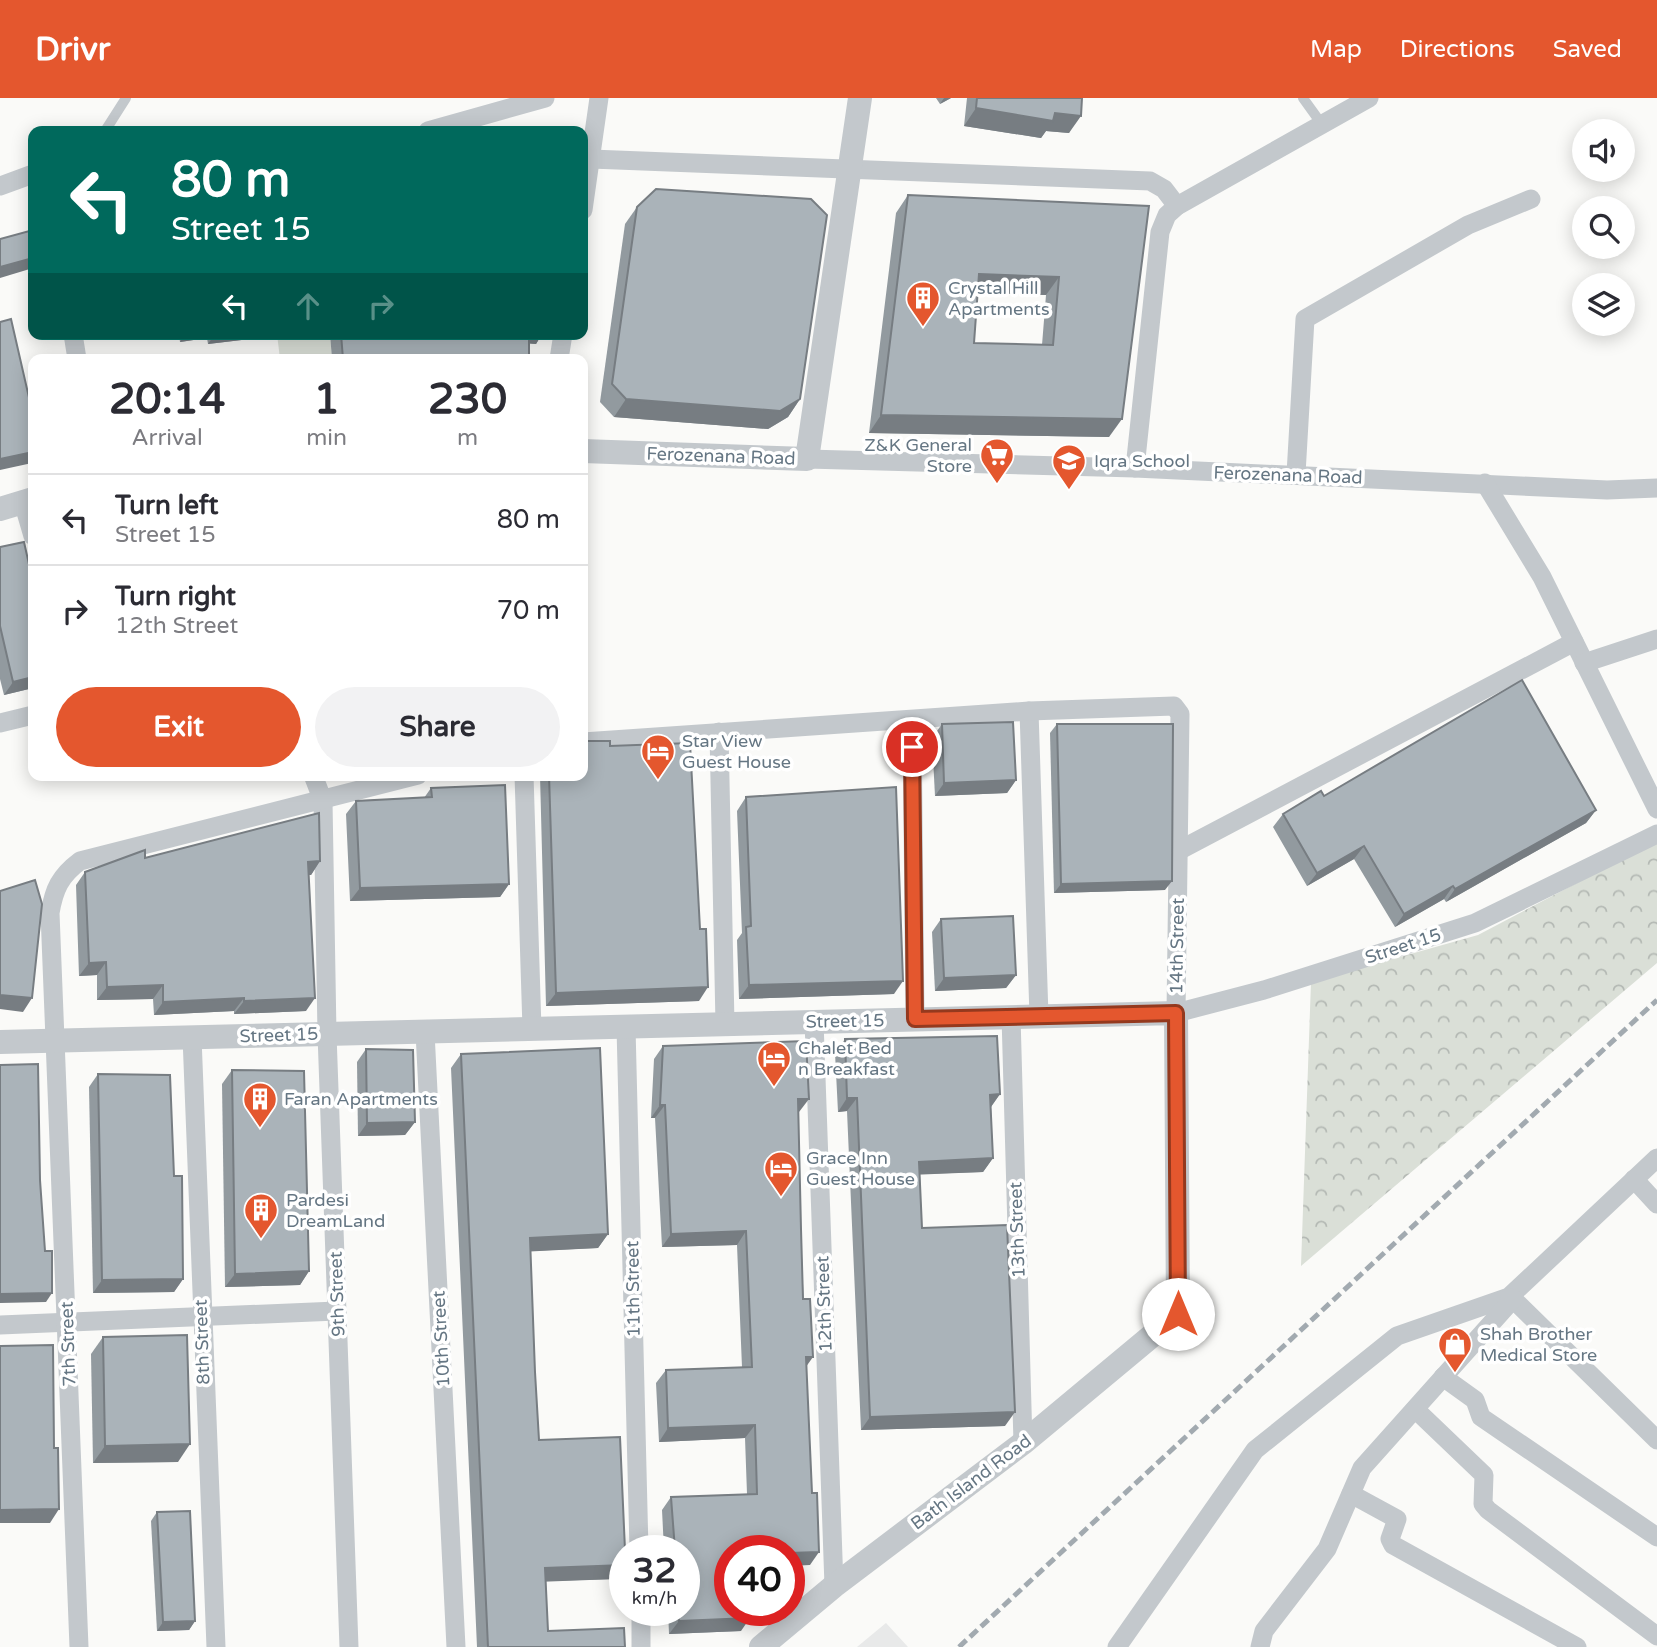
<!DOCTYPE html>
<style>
body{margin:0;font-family:"Varela Round",sans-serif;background:#f2f2f3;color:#2b2b33;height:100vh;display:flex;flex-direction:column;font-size:26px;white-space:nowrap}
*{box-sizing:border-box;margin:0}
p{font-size:23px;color:#7c7c81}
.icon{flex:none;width:38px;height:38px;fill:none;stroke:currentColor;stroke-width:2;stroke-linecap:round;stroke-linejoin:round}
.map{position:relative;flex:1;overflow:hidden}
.sheet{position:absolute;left:28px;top:256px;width:560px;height:427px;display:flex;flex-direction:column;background:#fff;border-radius:14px;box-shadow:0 4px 18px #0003}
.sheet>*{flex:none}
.hud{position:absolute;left:28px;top:28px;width:560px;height:214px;border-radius:14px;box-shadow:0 4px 18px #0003;background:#00695c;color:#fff;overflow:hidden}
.fabs{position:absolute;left:1572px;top:21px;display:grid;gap:14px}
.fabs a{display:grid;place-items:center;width:63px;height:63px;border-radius:50%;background:#fff;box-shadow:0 4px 18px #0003;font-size:35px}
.speed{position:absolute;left:609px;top:1437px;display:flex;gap:14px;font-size:35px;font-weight:700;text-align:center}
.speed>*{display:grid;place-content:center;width:91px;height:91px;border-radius:50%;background:#fff;box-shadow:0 4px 18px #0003;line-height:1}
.speed small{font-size:18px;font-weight:400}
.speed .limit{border:10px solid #d22;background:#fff;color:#111}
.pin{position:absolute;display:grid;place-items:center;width:60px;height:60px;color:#fff;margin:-30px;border:4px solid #fff;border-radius:50%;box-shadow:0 2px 7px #0007}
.me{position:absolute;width:77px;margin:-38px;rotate:0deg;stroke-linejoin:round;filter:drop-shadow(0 0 5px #0008)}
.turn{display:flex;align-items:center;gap:24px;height:147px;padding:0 28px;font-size:32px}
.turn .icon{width:91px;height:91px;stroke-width:2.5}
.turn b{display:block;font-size:49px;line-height:60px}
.lanes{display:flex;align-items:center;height:66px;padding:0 28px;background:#0003;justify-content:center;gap:35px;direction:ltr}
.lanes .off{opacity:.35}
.eta{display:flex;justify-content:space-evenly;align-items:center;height:119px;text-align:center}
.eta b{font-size:42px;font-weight:700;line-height:49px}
.primary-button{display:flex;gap:14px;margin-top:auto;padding:14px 28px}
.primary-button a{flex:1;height:80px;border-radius:42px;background:#e4572e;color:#fff;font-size:28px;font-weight:700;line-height:80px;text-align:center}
.primary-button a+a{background:#f2f2f3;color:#2b2b33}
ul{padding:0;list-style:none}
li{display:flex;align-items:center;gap:21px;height:91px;padding:0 28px;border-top:2px solid #e1e1e2}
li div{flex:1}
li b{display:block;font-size:26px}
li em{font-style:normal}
header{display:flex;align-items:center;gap:42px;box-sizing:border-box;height:98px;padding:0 35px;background:#e4572e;color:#fff}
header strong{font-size:33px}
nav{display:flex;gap:38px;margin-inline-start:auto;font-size:24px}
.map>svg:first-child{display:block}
.built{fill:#e8e9e9}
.grass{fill:#dadfd7}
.park{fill:url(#park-crowns)}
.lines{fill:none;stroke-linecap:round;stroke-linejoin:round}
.service{stroke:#c3c8cc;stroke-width:10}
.minor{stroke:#c3c8cc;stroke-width:19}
.tertiary{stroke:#c3c8cc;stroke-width:24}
.rail{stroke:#a2aab0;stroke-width:5;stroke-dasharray:10 5;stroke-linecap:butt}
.wall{fill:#929a9f;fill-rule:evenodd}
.shaded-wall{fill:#777d82}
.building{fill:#aab3b9;stroke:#777d82;stroke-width:2;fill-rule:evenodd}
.route-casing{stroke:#94391e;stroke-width:18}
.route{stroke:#e4572e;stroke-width:12}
.labels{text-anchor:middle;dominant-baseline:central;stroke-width:7;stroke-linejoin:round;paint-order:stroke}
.poi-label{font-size:18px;fill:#657683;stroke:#fff;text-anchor:start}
.street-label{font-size:18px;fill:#657683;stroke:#fff}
</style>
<header>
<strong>Drivr</strong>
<nav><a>Map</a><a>Directions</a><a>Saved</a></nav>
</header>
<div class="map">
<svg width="1657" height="1549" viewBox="0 0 1657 1549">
<defs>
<pattern id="park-crowns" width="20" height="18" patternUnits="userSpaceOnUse" patternTransform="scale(1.75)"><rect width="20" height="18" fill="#dadfd7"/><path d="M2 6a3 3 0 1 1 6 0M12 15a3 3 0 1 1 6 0" fill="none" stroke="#b4b9b4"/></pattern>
</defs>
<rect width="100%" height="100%" fill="#fafaf8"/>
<path class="built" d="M886,1525L908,1549H857Z"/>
<path class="grass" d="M277,236H330L332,261H280Z"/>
<path class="park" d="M1657,743V865L1301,1168L1311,884L1478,837Z"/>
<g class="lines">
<g class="service">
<path d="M1303,0L1321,25"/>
<path d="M105,33L126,0"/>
</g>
<g class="minor">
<path d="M428,33L545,0"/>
<path d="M591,61L1150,83L1164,91L1177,108"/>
<path d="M0,88L33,76"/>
<path d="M583,112L599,0"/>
<path d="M73,236L77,261"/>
<path d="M559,261L563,236"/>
<path d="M807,361L1135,370L1607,392L1657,390"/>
<path d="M1135,370L1160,134L1167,117L1177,108L1369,0"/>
<path d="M1296,376L1305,221L1468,127L1531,101"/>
<path d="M1485,385L1542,479L1657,711"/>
<path d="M23,404L33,438"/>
<path d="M1584,565L1657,541"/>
<path d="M1029,613L1039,918"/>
<path d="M912,622L915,921"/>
<path d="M0,625L33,617"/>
<path d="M719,634L725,926"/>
<path d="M583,644L1029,613L1174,608L1180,616L1176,915L1264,892L1475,825L1657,736"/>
<path d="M313,677L323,703L327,936L349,1549"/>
<path d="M524,677L532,931"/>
<path d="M1178,753L1574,544"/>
<path d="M1011,918L1023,1345"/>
<path d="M814,923L834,1488"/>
<path d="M626,929L639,1452"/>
<path d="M425,934L456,1549"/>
<path d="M192,939L216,1549"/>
<path d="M1634,1081L1657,1106"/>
<path d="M1513,1201L1657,1342"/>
<path d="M0,1227L337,1213"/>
<path d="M1443,1279L1475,1302L1481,1319L1657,1439"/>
<path d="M1415,1311L1484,1377L1483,1406L1488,1412L1657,1538"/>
<path d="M1351,1396L1397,1421L1390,1441L1393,1447L1577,1549"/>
<path d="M641,1512V1549"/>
<path d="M79,1549L50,815C54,791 60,778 80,763L418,677"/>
<path d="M1117,1549L1255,1352L1397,1238L1509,1199L1657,1060"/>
<path d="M1260,1549L1264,1533L1327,1451L1362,1370L1513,1201L1510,1200"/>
</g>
<g class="tertiary">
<path d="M583,353L807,361L860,0"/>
<path d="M0,411L33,401"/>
<path d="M0,944L1176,915L1178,1216L1023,1345L834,1488L761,1549"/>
</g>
<path class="rail" d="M959,1549L1657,902"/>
</g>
<g class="wall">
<path d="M936,0H951L940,6Z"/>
<path d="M967,0H1082L1069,35L1046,33L1041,40L964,28Z"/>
<path d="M908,97L1149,108L1109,339L869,335L896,115ZM977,194L1046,197L1042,247L974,245Z"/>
<path d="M637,109L800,301L788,319L768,331L614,319L600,304L625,126Z"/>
<path d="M179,236H254L250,241L208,246L207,240L180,244Z"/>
<path d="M330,236H542L536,246L529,245L528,261H332Z"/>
<path d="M0,449L33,484V590L4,597L0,581Z"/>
<path d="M942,626L1016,682L1007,695L935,698L932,640Z"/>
<path d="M1057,626L1165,792L1054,795L1050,635Z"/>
<path d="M610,648L699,903L546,908L540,677H583Z"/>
<path d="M431,690L509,786L500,799L350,803L346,716L356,703L424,700Z"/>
<path d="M1324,698L1596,712L1586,725L1446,804L1444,801L1395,829L1354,761L1307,788L1273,729L1283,716Z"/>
<path d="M746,699L894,896L739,901L737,842L742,835L737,713Z"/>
<path d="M145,760L320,763L311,777H309L306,913L234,916V913L154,917L153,901L97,902V877L79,878L76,787L85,774Z"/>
<path d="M941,821L1016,877L1006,890L935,893L932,834Z"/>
<path d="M845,941L1000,996L991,1009L993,1060L983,1074L920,1076L922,1130L1005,1328L861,1332L847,1013L838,1014L835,955Z"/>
<path d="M663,948L799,1014H798L801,1131L806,1268L810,1467L730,1452L741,1533L669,1536L668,1512H684V1452H664L662,1412L671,1399L747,1396L745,1340L659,1344L656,1285L666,1272L742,1269L737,1147L662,1149L655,1020H651L654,961Z"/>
<path d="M366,951L415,1024L405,1037L358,1038L357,964Z"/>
<path d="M461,956L608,1136L598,1150L530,1153L535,1274L539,1342L625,1452V1468L616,1481L546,1483L548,1533L625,1549H477L451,970Z"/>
<path d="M232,972L309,1173L300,1187L225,1189L222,986Z"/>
<path d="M98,976L174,1078L183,1181L174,1194L93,1195L89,989Z"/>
<path d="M103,1239L178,1364L93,1365L91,1256Z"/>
<path d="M157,1414L195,1523L189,1532L157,1533L151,1423Z"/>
</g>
<g class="shaded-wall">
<path d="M944,0H951L940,6Z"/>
<path d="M976,10L1055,15L1081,18L1069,35L1046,33L1041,40L964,28Z"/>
<path d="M33,160V170L0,180V169Z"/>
<path d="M979,176L1059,179L1046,197L966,194Z"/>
<path d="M185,236H210L207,240L180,244Z"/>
<path d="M215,236H254L250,241L208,246Z"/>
<path d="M525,236H542L536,246L519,245Z"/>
<path d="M626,301H800L788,319L768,331L614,319Z"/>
<path d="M881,317L1122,321L1109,339L869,335Z"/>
<path d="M33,354V363L32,365L0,372V361Z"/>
<path d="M33,579V590L4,597L13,584Z"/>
<path d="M1016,682L1007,695L935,698L944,685Z"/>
<path d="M1596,712L1586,725L1446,804L1455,791Z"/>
<path d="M1364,748L1354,761L1307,788L1317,775Z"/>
<path d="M320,763L311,777H299L308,764Z"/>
<path d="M1172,783L1165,792L1054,795L1061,786Z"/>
<path d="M509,786L500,799L350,803L360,790Z"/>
<path d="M1453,788L1444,801L1395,829L1404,816Z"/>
<path d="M106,864L97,877L79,878L89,865Z"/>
<path d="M1016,877L1006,890L935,893L944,880Z"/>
<path d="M903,883L894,896L739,901L749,887Z"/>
<path d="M163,887L153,901L97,902L107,889Z"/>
<path d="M708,889L699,903L546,908L556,895Z"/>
<path d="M0,897L32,900L23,914L0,911Z"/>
<path d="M244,900L234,913L154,917L163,904Z"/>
<path d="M315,900L306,913L234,916L244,903Z"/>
<path d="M1000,996L990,1010V997Z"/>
<path d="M847,1000H857L847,1013L838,1014Z"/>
<path d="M798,1001H809L799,1014H789Z"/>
<path d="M660,1007H665L655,1020H651Z"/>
<path d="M415,1024L405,1037L358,1038L367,1025Z"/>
<path d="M993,1060L983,1074L910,1077L919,1064Z"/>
<path d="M746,1133L737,1147L662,1149L671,1136Z"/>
<path d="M608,1136L598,1150L520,1154L530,1140Z"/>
<path d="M309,1173L300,1187L225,1189L235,1176Z"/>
<path d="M183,1181L174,1194L93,1195L102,1182Z"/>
<path d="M52,1195L46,1204L0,1205V1196Z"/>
<path d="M806,1259H813L803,1273Z"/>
<path d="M1015,1314L1005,1328L861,1332L870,1319Z"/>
<path d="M755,1327L745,1340L659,1344L668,1330Z"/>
<path d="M190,1346L178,1364L93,1365L105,1348Z"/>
<path d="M59,1411L50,1425H0V1412Z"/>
<path d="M819,1454L810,1467L789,1468V1455Z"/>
<path d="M625,1467L616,1481L536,1484L545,1470Z"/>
<path d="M750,1520L741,1533L669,1536L679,1523Z"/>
<path d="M195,1523L189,1532L157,1533L163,1524Z"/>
</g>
<g class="building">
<path d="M977,0H1082L1081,18L1055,15L1053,23L976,10Z"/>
<path d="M656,91L811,101L827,117L800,301L780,313L626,301L612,286L637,109Z"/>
<path d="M908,97L1149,108L1122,321L881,317ZM979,176L1059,179L1053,247L974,245Z"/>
<path d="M33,132V160L0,169V141Z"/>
<path d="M11,221L33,317V354L0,361V224Z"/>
<path d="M341,236H529V260L490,261H343Z"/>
<path d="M24,444L33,484V579L13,584L0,528V449Z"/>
<path d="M1522,582L1596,712L1455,791L1453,788L1404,816L1364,748L1317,775L1283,716L1321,693L1324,698Z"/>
<path d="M1013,624L1016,682L944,685L942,626Z"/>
<path d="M1057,626H1173L1172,783L1061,786Z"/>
<path d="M583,643H610V648L690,645L700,831H706L708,889L556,895L549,677H583Z"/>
<path d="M505,687L509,786L360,790L356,703L432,699L431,690Z"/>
<path d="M896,689L903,883L749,887L746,829L751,828L746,699Z"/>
<path d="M319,715L320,763L308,764L315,900L244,903V900L163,904V887L107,889L106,864L89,865L85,774L145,752V760Z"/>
<path d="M35,782L42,806L32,900L0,897V793Z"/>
<path d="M1013,818L1016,877L944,880L941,821Z"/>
<path d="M997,938L1000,996L990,997L993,1060L919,1064L922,1130L1007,1127L1015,1314L870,1319L857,1000H847L845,941Z"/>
<path d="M806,943L809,1001H798L801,1131L803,1201H810L813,1259H806L812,1395H817L819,1454L789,1455V1452H730V1512H750V1520L679,1523L678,1512H684V1452H675L671,1399L757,1396L755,1327L668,1330L666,1272L752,1269L746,1133L671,1136L665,1007H660L663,948Z"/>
<path d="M600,950L608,1136L530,1140L535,1274L539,1342L620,1339L625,1452V1467L545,1470L548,1533L624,1530L625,1549H488L461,956Z"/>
<path d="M366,951L413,952L415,1024L367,1025Z"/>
<path d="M38,966L40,1082L45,1153H52V1195L0,1196V967Z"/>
<path d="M232,972L304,973L309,1173L235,1176Z"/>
<path d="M98,976L170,977L174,1078H182L183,1181L102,1182Z"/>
<path d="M187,1237L190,1346L105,1348L103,1239Z"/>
<path d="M53,1247L54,1350H58L59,1411L0,1412V1248Z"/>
<path d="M190,1413L195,1523L163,1524L157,1414Z"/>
</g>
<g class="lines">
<g class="route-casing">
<path id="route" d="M912,649L915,921L1176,915L1178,1216"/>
</g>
<use href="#route" class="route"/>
</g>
<defs>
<g id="building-pin" transform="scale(1.75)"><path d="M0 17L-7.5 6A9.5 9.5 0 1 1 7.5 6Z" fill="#e4572e" stroke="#fff"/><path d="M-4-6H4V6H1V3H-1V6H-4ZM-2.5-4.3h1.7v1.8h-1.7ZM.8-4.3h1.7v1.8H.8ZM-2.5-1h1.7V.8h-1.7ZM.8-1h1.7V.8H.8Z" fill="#fff"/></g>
<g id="supermarket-pin" transform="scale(1.75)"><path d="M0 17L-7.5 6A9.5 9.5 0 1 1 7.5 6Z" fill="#e4572e" stroke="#fff"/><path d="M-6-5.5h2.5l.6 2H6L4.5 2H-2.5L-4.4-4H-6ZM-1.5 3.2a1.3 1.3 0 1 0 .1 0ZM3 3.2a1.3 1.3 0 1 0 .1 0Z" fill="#fff"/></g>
<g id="school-pin" transform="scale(1.75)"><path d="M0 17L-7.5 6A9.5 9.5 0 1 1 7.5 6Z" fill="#e4572e" stroke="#fff"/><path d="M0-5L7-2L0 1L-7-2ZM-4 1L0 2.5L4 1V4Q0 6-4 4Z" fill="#fff"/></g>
<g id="hotel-pin" transform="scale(1.75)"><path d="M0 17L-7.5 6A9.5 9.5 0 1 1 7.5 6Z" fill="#e4572e" stroke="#fff"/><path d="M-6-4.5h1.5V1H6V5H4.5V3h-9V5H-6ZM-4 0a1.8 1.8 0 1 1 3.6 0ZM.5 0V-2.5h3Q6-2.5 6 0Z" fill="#fff"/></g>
<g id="shop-pin" transform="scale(1.75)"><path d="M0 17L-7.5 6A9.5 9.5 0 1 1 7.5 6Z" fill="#e4572e" stroke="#fff"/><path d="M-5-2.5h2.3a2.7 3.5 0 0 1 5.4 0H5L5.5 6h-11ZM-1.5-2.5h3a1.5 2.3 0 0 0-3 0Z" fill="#fff"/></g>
</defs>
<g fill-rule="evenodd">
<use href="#building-pin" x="923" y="200"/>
<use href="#supermarket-pin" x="997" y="357"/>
<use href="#school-pin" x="1069" y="363"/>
<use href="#hotel-pin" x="658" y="653"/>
<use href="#hotel-pin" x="774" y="960"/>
<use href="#building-pin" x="260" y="1001"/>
<use href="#hotel-pin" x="781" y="1070"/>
<use href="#building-pin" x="261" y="1112"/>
<use href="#shop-pin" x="1455" y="1246"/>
</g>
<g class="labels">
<g class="poi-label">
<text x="948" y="190">Crystal Hill<tspan x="948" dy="21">Apartments</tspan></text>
<text x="972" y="347" text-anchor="end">Z&amp;K General<tspan x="972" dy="21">Store</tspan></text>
<text x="1094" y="363">Iqra School</text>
<text x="682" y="643">Star View<tspan x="682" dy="21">Guest House</tspan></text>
<text x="798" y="950">Chalet Bed<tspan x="798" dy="21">n Breakfast</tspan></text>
<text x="284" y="1001">Faran Apartments</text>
<text x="806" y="1060">Grace Inn<tspan x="806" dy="21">Guest House</tspan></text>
<text x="286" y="1102">Pardesi<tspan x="286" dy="21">DreamLand</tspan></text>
<text x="1480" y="1236">Shah Brother<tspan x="1480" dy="21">Medical Store</tspan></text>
</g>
<g class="street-label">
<text transform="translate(721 358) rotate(2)">Ferozenana Road</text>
<text transform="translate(1288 377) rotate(2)">Ferozenana Road</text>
<text transform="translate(1177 848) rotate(-89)">14th Street</text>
<text transform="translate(1403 848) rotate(-18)">Street 15</text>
<text transform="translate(845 923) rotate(-1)">Street 15</text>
<text transform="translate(279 937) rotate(-2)">Street 15</text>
<text transform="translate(1017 1132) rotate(-92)">13th Street</text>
<text transform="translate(633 1191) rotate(-91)">11th Street</text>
<text transform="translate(337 1196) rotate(-92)">9th Street</text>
<text transform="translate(824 1206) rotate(-92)">12th Street</text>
<text transform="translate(441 1241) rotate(-93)">10th Street</text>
<text transform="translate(202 1244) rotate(-92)">8th Street</text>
<text transform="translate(68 1246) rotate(-92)">7th Street</text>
<text transform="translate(971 1384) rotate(-37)">Bath Island Road</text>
</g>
</g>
</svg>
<div class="fabs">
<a><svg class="icon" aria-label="sound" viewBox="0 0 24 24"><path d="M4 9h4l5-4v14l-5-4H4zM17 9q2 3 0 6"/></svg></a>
<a><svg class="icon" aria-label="search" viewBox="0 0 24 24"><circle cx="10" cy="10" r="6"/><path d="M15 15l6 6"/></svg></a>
<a><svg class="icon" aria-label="layers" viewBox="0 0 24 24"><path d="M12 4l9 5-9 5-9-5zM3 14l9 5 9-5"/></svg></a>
</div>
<div class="speed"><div>32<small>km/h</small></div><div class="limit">40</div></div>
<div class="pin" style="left:912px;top:649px;background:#d93025"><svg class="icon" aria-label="arrive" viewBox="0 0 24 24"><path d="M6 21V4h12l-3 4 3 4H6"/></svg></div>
<svg class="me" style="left:1178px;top:1216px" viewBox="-20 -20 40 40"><circle r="19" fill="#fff"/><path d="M0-13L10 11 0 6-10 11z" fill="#e4572e"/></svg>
<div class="hud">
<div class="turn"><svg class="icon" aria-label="left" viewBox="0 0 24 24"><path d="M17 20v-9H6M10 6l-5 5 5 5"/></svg><div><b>80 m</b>Street 15</div></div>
<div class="lanes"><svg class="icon" aria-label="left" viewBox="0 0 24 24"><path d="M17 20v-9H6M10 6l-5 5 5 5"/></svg><svg class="icon off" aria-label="ahead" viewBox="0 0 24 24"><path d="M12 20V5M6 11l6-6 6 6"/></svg><svg class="icon off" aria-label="right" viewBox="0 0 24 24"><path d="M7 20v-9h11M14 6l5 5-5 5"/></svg></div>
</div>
<section class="sheet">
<div class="eta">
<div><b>20:14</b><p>Arrival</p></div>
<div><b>1</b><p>min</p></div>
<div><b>230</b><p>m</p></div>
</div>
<ul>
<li><svg class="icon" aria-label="left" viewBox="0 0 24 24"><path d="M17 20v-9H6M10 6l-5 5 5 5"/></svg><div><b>Turn left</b><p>Street 15</p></div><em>80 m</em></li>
<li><svg class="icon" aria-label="right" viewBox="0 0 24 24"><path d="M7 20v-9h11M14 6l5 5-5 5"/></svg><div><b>Turn right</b><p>12th Street</p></div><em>70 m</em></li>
</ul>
<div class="primary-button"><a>Exit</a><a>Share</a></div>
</section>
</div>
